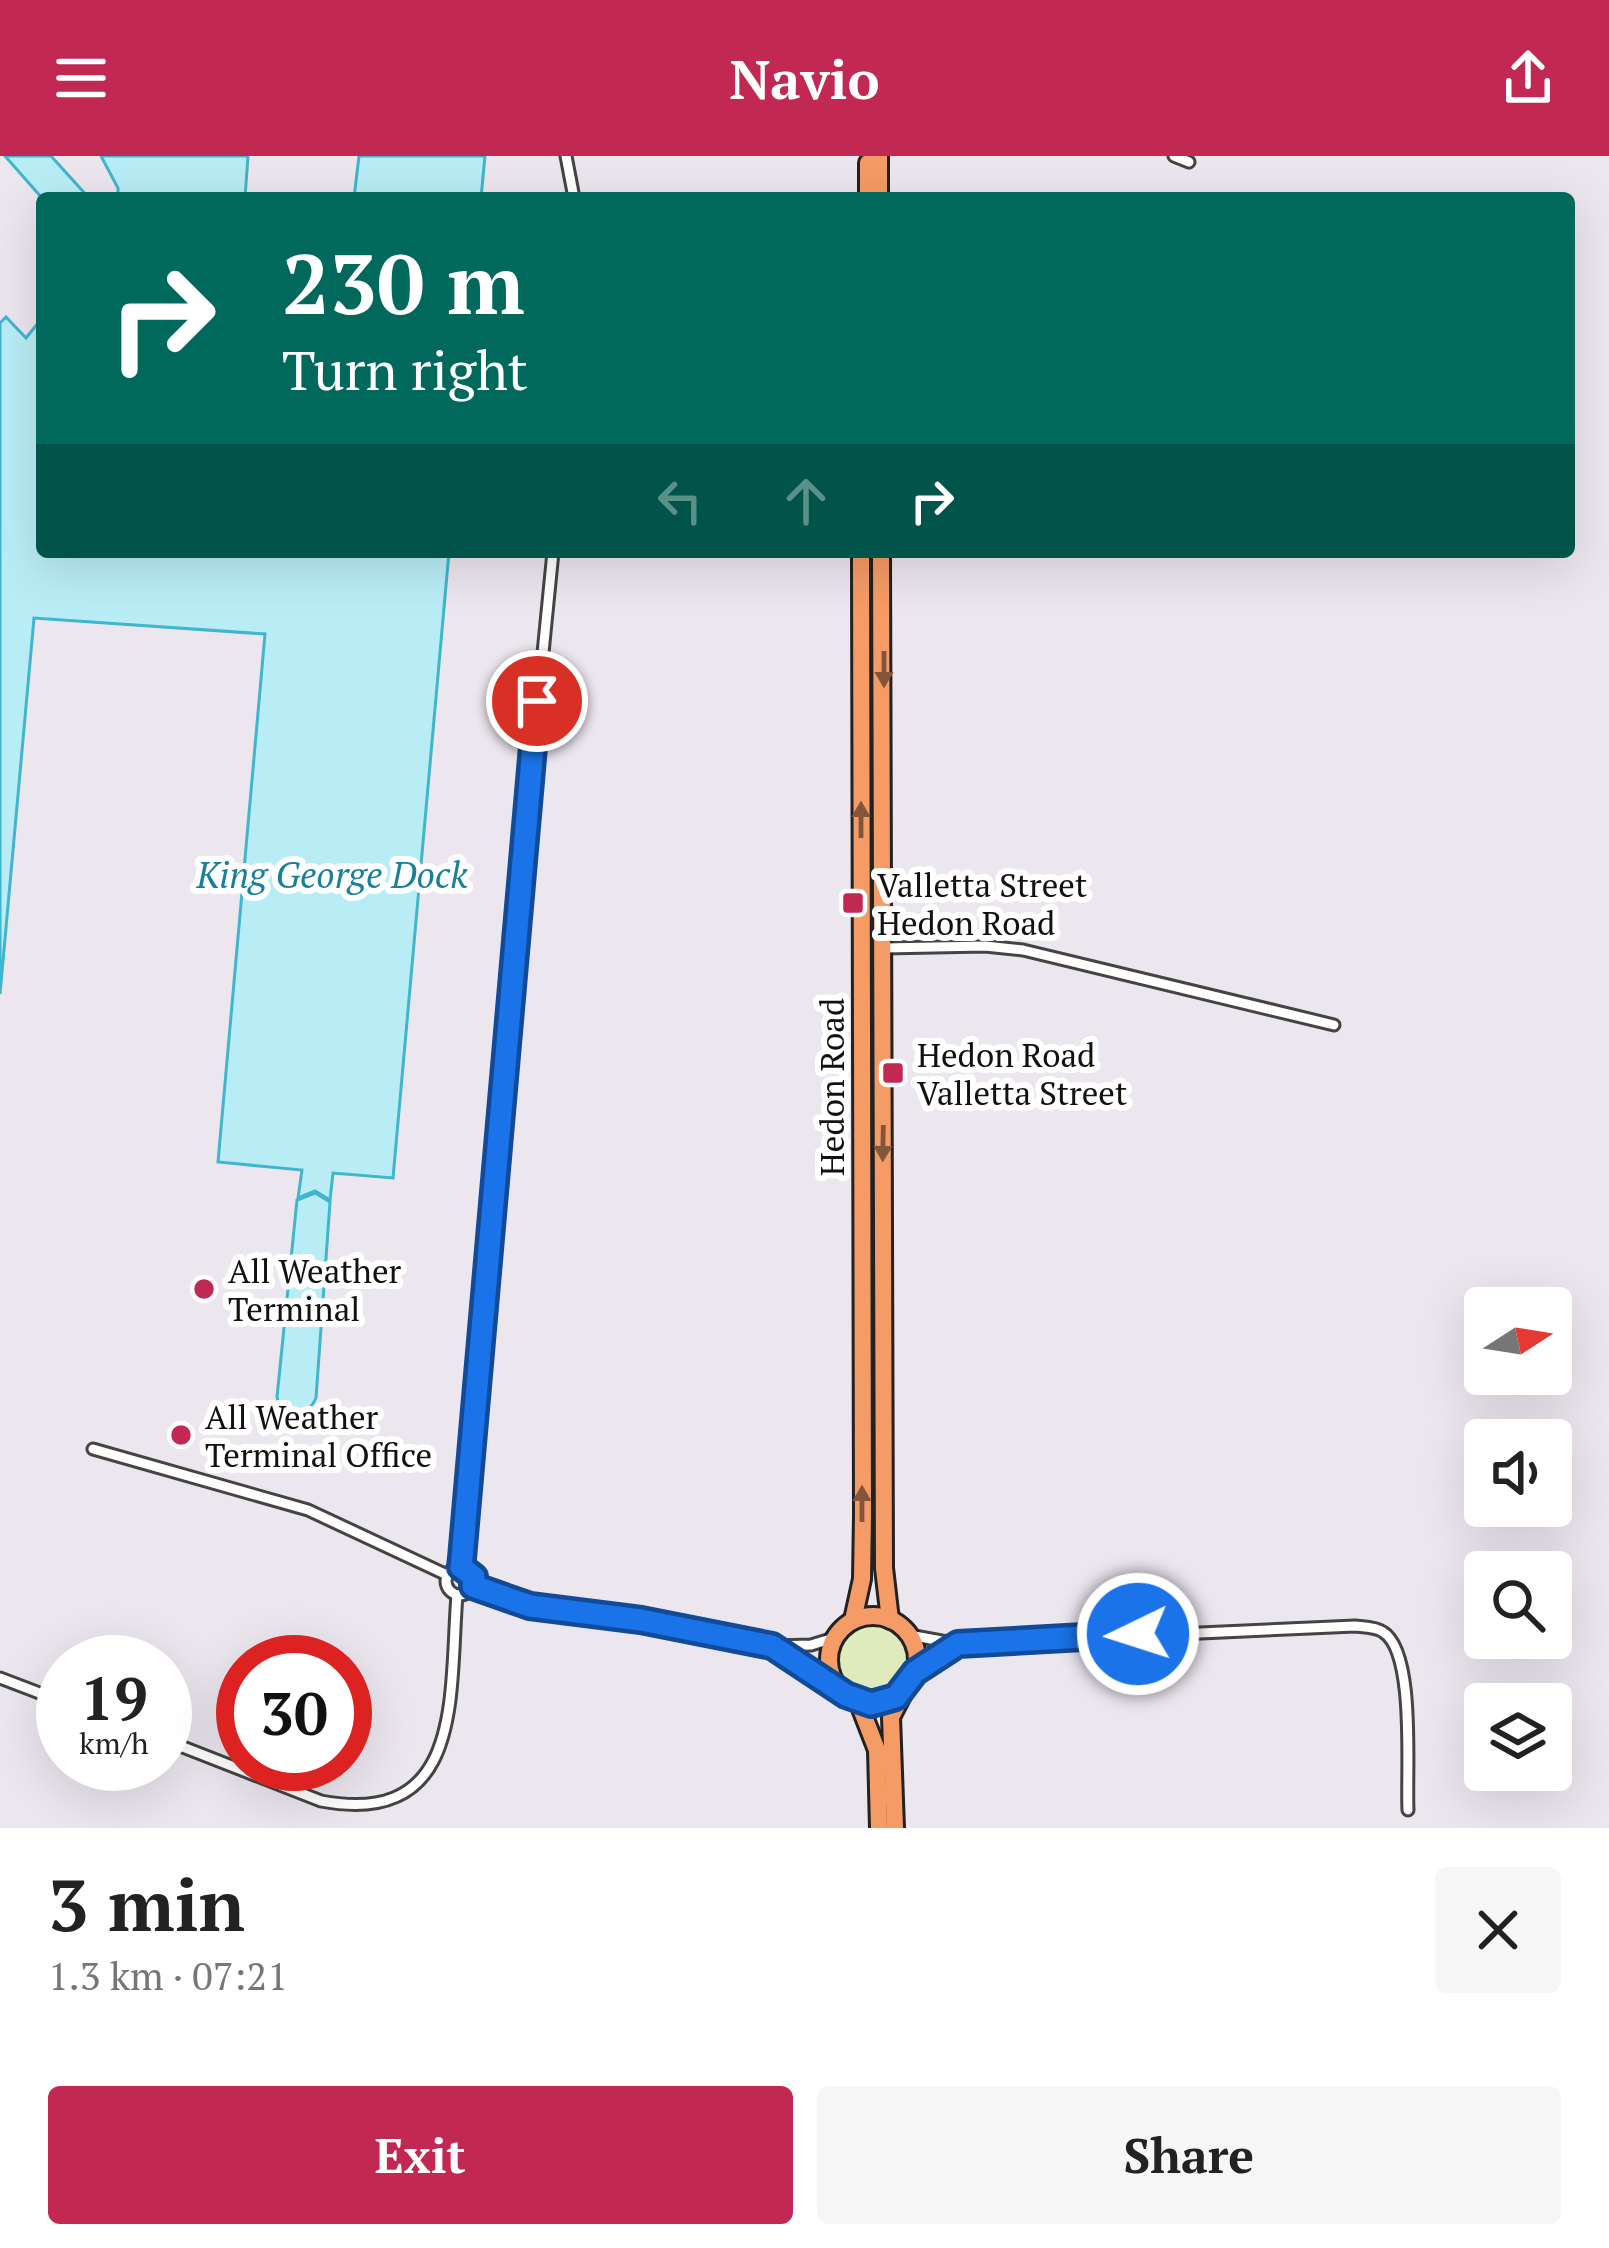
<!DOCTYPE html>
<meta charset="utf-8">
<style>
body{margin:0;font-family:"PT Serif",serif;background:#f6f6f6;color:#222;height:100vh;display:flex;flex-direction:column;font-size:45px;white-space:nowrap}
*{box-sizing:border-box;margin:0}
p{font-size:39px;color:#767676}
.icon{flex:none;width:66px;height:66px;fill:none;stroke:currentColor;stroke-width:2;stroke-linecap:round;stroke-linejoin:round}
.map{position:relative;height:1672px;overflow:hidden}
.details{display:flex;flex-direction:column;background:#fff;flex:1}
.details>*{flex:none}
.guide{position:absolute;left:36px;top:36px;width:1539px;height:366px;border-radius:12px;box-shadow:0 12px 48px #0002;background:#00695c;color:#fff;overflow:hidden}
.needle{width:78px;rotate:78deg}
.tools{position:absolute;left:1464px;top:1131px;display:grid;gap:24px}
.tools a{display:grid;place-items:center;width:108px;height:108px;border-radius:12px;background:#fff;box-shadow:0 12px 48px #0002;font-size:60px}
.speed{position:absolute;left:36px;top:1479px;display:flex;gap:24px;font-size:60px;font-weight:700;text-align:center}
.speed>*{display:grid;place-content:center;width:156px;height:156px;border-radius:50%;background:#fff;box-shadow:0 12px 48px #0002;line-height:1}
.speed small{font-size:30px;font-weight:400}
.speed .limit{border:18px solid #d22;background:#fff;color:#111}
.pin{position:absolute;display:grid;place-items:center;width:102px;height:102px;color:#fff;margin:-51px;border:6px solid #fff;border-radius:50%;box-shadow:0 3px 12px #0007}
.me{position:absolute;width:132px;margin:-66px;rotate:266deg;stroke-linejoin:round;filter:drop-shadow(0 0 9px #0008)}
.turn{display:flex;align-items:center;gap:42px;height:252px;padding:0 48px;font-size:54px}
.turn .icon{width:156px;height:156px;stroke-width:2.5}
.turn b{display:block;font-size:84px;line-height:102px}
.lanes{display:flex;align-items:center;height:114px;padding:0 48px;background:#0003;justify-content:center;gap:60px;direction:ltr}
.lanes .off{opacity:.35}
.round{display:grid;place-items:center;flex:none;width:126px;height:126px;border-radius:12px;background:#f6f6f6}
.overview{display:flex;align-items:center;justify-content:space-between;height:204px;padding:0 48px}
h1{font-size:72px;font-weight:800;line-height:90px}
.button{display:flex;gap:24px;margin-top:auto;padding:24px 48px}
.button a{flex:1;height:138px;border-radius:12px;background:#c12852;color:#fff;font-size:48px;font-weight:800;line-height:138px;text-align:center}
.button a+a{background:#f6f6f6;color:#222}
header{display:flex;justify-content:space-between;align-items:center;height:156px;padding:0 48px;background:#c12852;color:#fff;font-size:54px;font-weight:800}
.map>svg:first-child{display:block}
.industrial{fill:#ece6ef;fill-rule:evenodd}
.green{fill:#dfeabd}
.water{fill:#b9edf6;stroke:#40b5cd;stroke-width:3}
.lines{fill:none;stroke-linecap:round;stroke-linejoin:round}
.minor-casing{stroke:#444;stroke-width:15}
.trunk-casing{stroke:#222;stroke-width:22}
.minor{stroke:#fff;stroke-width:9}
.trunk{stroke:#f59b65;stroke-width:16}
.oneway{fill:#83563b}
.route-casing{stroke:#114b97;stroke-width:30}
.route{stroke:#1a73e8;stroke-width:21}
.poi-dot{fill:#c12852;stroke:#fff;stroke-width:4.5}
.labels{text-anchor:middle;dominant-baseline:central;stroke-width:12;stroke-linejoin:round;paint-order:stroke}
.poi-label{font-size:33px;fill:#111;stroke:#fff;text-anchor:start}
.street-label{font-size:33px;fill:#111;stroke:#fff}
.water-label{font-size:36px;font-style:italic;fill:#19809c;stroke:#fff}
</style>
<header><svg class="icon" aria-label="menu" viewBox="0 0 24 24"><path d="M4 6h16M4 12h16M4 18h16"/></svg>Navio<svg class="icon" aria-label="share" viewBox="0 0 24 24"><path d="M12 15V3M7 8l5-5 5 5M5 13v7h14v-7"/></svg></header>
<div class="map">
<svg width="1609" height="1672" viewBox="0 0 1609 1672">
<rect width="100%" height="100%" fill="#fffaf4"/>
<path class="industrial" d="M0,0H1609V1672H0ZM42,42H1569V396H42ZM1485,1152H1551V1218H1485ZM1485,1284H1551V1350H1485ZM1485,1416H1551V1482H1485ZM63,1506H165V1608H63ZM243,1506H345V1608H243ZM1485,1548H1551V1614H1485Z"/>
<circle class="green" cx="872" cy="1505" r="35"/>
<g class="water">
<path d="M5,0H51L89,42H42Z"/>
<path d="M101,0H248L245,42H118V32Z"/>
<path d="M359,0H485L481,42H354Z"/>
<path d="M6,161L26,182L42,162V396H449L393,1022L333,1017L330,1044L315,1035L298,1042L302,1014L218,1006L265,478L34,462L0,838V167Z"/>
<path d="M315,1037L330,1046L316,1242C309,1258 296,1263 280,1254L277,1241L297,1044Z"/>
</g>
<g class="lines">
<g class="minor-casing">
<g id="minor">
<path d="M566,0L574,42"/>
<path d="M1174,0L1189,6"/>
<path d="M884,792L985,790L1023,794L1334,869"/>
<path d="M93,1293L308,1354L447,1419"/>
<circle cx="460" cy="1425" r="14"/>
<path d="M461,1411L503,900L553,396"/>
<path d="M473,1430L530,1450L641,1464L772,1490L811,1489L834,1482"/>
<path d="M909,1479L958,1488L1355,1470C1363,1471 1376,1471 1383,1476C1416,1496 1406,1616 1408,1654"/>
<path d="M775,1492L837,1530"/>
<path d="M915,1516L958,1488"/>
<path d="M0,1522L63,1546"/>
<path d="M165,1584L321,1645C465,1672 449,1538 457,1439"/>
</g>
</g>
<g class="trunk-casing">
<g id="trunk">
<path d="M879,0V42"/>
<path d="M868,7V42"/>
<path d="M881,396L884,1412L890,1464"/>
<circle cx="873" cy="1504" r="44"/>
<path d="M853,1464L862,1423L863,1359L861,396"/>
<path d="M858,1545L877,1594L879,1672"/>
<path d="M895,1672L891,1561L903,1538"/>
</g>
</g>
<use href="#minor" class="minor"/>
<use href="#trunk" class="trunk"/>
</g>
<defs><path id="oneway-solid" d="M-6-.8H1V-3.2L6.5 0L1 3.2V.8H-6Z" transform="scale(3)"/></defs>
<g class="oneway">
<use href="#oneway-solid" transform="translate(884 513) rotate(90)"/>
<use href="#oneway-solid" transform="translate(861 664) rotate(-90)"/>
<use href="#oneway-solid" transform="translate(883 987) rotate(91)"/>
<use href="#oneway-solid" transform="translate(862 1348) rotate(-90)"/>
</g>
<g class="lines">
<g class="route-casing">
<path id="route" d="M537,545L462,1402L461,1411L474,1421L473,1430L530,1450L641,1464L772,1490L846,1539L871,1548L896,1541L915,1516L958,1488L1138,1478"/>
</g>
<use href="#route" class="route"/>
</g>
<g class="poi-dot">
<rect x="841" y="735" width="24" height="24" rx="6"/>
<rect x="881" y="905" width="24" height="24" rx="6"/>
<circle cx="204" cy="1133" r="12"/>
<circle cx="181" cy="1279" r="12"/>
</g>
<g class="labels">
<g class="poi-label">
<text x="877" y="728">Valletta Street<tspan x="877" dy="38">Hedon Road</tspan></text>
<text x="917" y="898">Hedon Road<tspan x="917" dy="38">Valletta Street</tspan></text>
<text x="228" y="1114">All Weather<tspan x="228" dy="38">Terminal</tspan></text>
<text x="205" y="1260">All Weather<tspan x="205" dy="38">Terminal Office</tspan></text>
</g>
<g class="street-label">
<text transform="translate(831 931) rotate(-90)">Hedon Road</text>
</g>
<g class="water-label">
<text x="332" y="718">King George Dock</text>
</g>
</g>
</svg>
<div class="tools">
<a><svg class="needle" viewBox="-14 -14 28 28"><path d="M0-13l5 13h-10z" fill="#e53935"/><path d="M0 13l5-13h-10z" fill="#767676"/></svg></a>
<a><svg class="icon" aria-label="sound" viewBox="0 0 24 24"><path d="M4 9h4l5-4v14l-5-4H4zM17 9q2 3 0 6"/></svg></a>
<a><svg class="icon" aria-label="search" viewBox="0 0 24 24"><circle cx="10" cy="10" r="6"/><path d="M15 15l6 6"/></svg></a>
<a><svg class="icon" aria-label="layers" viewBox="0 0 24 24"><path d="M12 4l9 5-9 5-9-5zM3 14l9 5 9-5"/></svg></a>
</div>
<div class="speed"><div>19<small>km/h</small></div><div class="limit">30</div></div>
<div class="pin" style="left:537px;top:545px;background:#d93025"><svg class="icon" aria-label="arrive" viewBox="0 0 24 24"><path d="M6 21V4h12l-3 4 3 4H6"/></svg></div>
<svg class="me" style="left:1138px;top:1478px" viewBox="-20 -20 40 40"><circle r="17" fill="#1a73e8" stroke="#fff" stroke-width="3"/><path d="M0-11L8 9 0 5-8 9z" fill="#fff"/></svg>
<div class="guide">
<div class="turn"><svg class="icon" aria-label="right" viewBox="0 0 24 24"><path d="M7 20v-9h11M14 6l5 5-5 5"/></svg><div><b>230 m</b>Turn right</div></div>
<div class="lanes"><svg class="icon off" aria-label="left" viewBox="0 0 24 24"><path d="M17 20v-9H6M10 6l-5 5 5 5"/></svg><svg class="icon off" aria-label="ahead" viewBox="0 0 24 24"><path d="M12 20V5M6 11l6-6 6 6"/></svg><svg class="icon" aria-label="right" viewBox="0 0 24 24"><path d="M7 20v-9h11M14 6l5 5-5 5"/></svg></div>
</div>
</div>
<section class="details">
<div class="overview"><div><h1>3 min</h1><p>1.3 km · 07:21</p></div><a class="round"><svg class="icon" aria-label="close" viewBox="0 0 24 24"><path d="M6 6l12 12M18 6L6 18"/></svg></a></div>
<div class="button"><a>Exit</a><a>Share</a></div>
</section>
